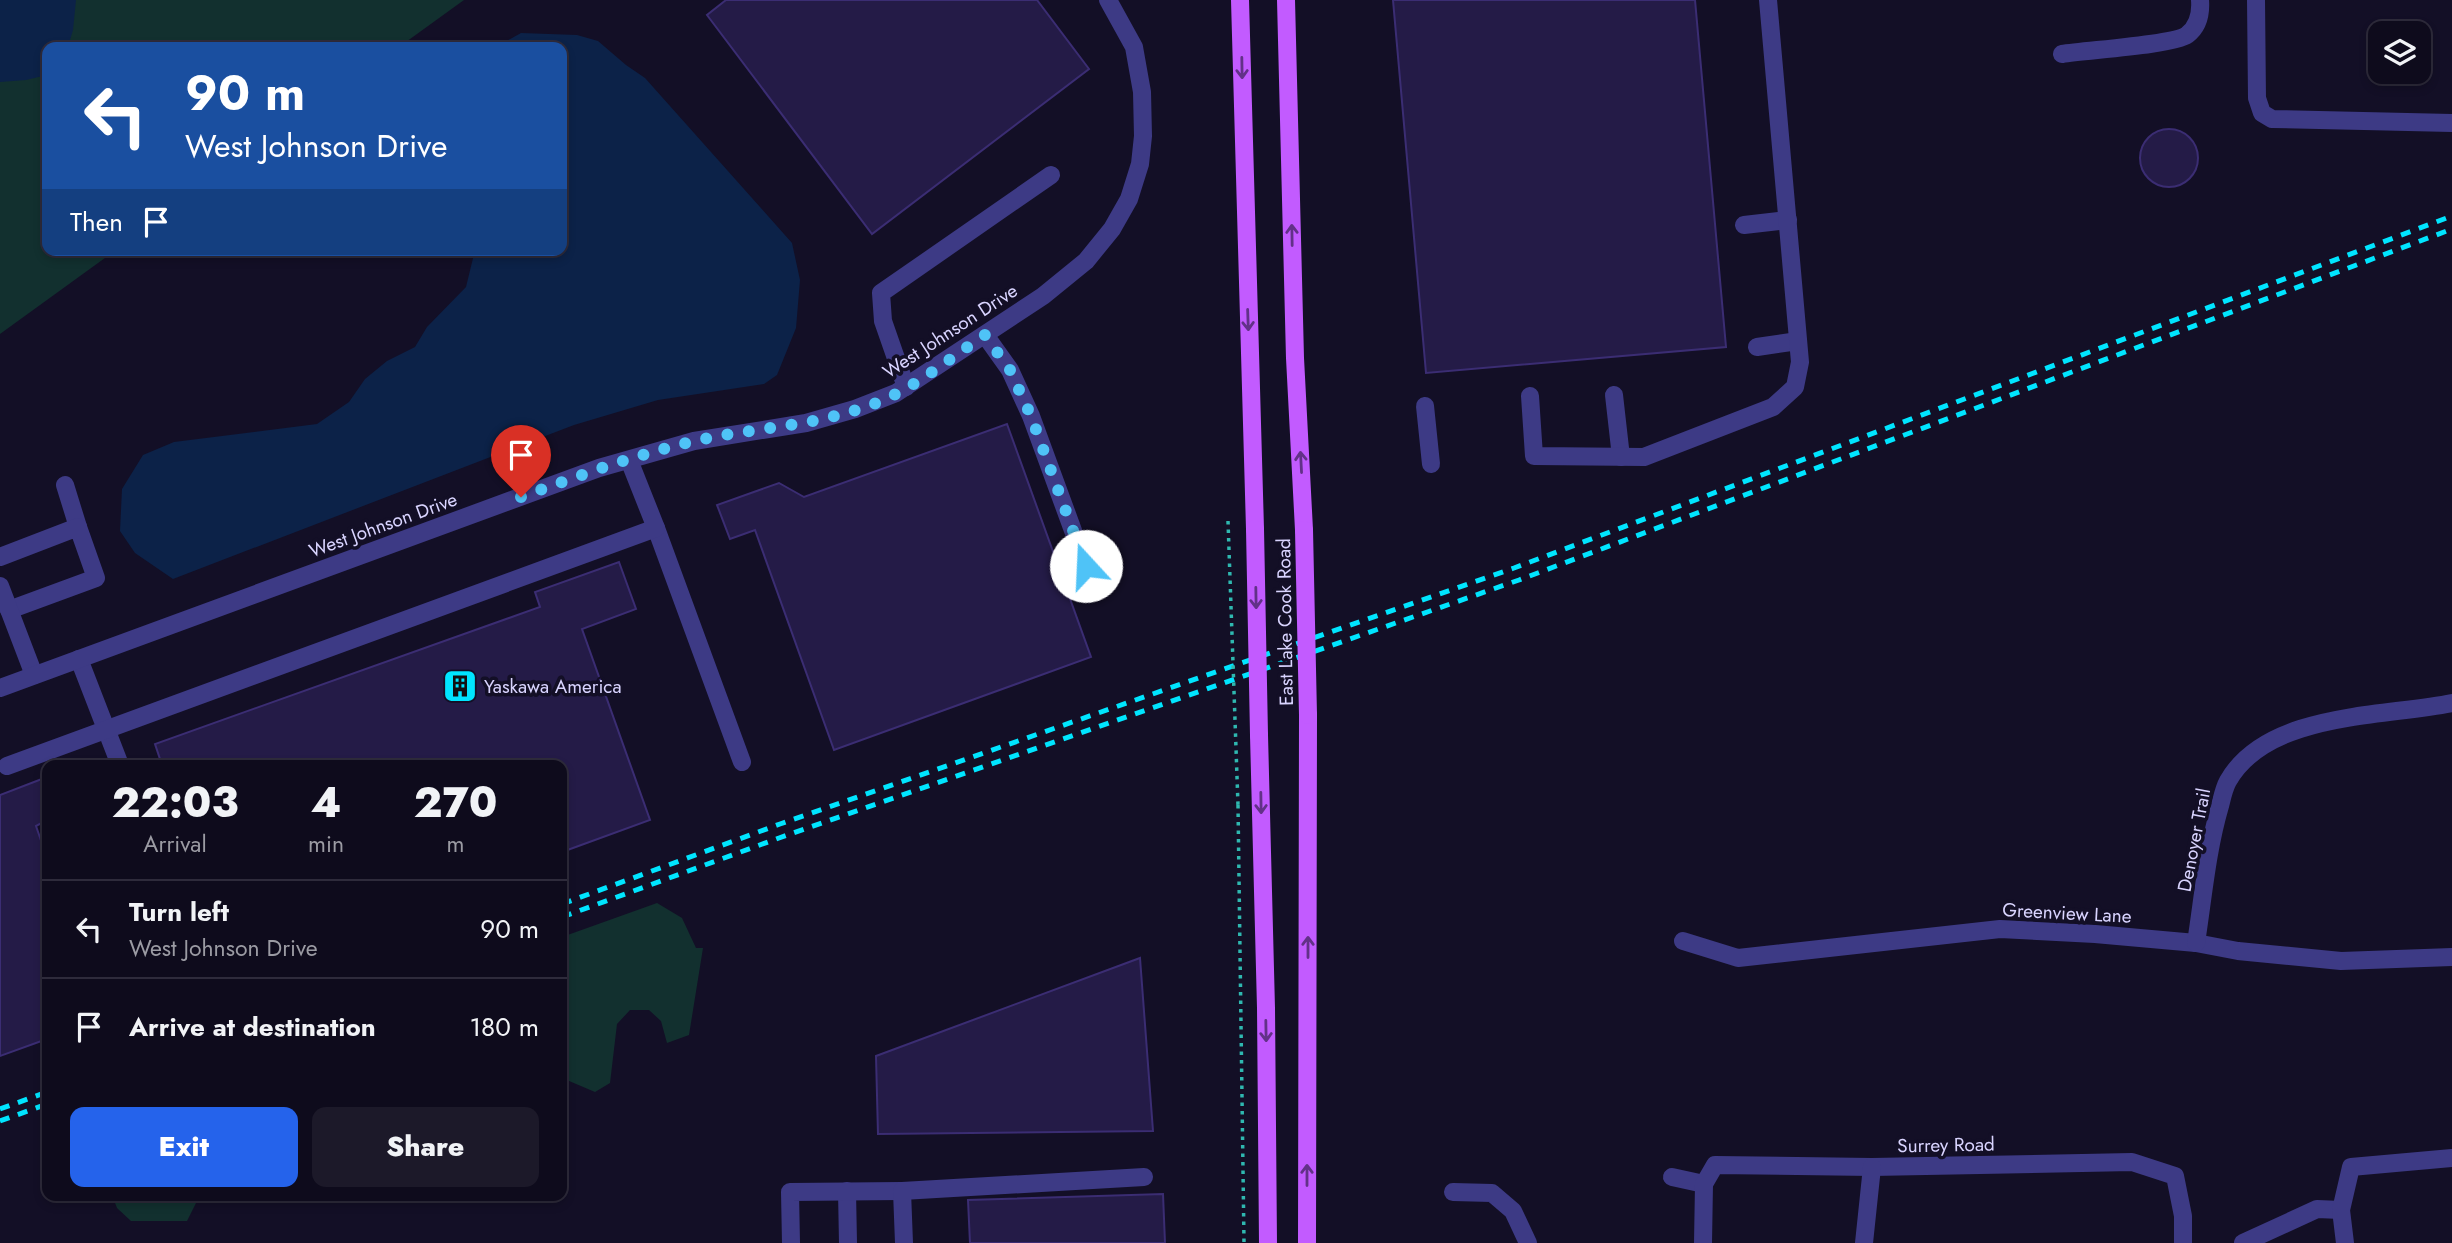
<!DOCTYPE html>
<style>
body{margin:0;font-family:Jost,sans-serif;background:#1c1929;color:#f1f3f6;height:100vh;display:flex;flex-direction:column;font-size:26px;white-space:nowrap}
*{box-sizing:border-box;margin:0}
p{font-size:23px;color:#9b9ba3}
.icon{flex:none;width:38px;height:38px;fill:none;stroke:currentColor;stroke-width:2;stroke-linecap:round;stroke-linejoin:round}
.map{position:relative;flex:1;overflow:hidden}
.panel{position:absolute;left:42px;top:760px;width:525px;height:441px;display:flex;flex-direction:column;background:#0e0b1c;border-radius:14px;box-shadow:0 4px 10px #0003,0 0 0 2px #2e2b3b}
.panel>*{flex:none}
.hud{position:absolute;left:42px;top:42px;width:525px;height:214px;border-radius:14px;box-shadow:0 4px 10px #0003,0 0 0 2px #2e2b3b;background:#1a4fa0;color:#fff;overflow:hidden}
.controls{position:absolute;left:2368px;top:21px;display:grid;gap:14px}
.controls a{display:grid;place-items:center;width:63px;height:63px;border-radius:14px;background:#0e0b1c;box-shadow:0 4px 10px #0003,0 0 0 2px #2e2b3b;font-size:35px}
.pin{position:absolute;display:grid;place-items:center;width:60px;height:60px;color:#fff;margin:-72px -30px;border-radius:50% 50% 50% 0;rotate:-45deg;box-shadow:0 0 7px #0007}
.pin .icon{rotate:45deg}
.me{position:absolute;width:77px;margin:-38px;rotate:340deg;stroke-linejoin:round;filter:drop-shadow(0 0 5px #0008)}
.turn{display:flex;align-items:center;gap:24px;height:147px;padding:0 28px;font-size:32px}
.turn .icon{width:91px;height:91px;stroke-width:2.5}
.turn b{display:block;font-size:49px;line-height:60px}
.then{display:flex;align-items:center;height:66px;padding:0 28px;background:#0003;gap:14px;font-size:26px}
.eta{display:flex;justify-content:space-evenly;align-items:center;height:119px;text-align:center}
.eta b{font-size:42px;font-weight:800;line-height:49px}
.button{display:flex;gap:14px;margin-top:auto;padding:14px 28px}
.button a{flex:1;height:80px;border-radius:14px;background:#2563eb;color:#fff;font-size:28px;font-weight:800;line-height:80px;text-align:center}
.button a+a{background:#1c1929;color:#f1f3f6}
ul{padding:0;list-style:none}
li{display:flex;align-items:center;gap:21px;height:98px;padding:0 28px;border-top:2px solid #2e2b3b}
li div{flex:1}
li b{display:block;font-size:26px}
li em{font-style:normal}
.map>svg:first-child{display:block}
.green{fill:#12302f}
.water{fill:#0c2248}
.building{fill:#241b47;stroke:#3b2d73;stroke-width:2}
.lines{fill:none;stroke-linecap:round;stroke-linejoin:round}
.path{stroke:#2fb8b0;stroke-width:3.5;stroke-dasharray:3.5 5;stroke-linecap:butt}
.minor{stroke:#3d3a85;stroke-width:18}
.major{stroke:#c25bff;stroke-width:18}
.rail{stroke:#00e5ff;stroke-width:5;stroke-dasharray:10 9;stroke-linecap:butt}
.path-bridge{stroke:#2fb8b0;stroke-width:3.5;stroke-dasharray:3.5 5;stroke-linecap:butt}
.major-bridge{stroke:#c25bff;stroke-width:18}
.oneway{stroke:#623188}
.route{stroke:#4fc3f7;stroke-width:12;stroke-dasharray:0 21.6}
.labels{text-anchor:middle;dominant-baseline:central;stroke-width:7;stroke-linejoin:round;paint-order:stroke}
.street-label{font-size:19px;fill:#d9d4ff;stroke:#130f26}
.poi-label{font-size:19px;fill:#d9d4ff;stroke:#130f26;text-anchor:start}
</style>
<div class="map">
<svg width="2452" height="1243" viewBox="0 0 2452 1243">
<rect width="100%" height="100%" fill="#130f26"/>
<g class="green">
<path d="M0,0H464L399,47H47V250H116L0,334Z"/>
<path d="M657,903L682,918L696,948H703L689,1035L667,1043L661,1021L649,1010H630L617,1024L610,1083L595,1092L562,1078V937Z"/>
<path d="M112,1195H200L187,1221H131L117,1208Z"/>
</g>
<g class="water">
<path d="M0,0H76L73,30L68,47H47V75L26,80L0,82Z"/>
<path d="M521,33L577,35L598,41L626,65L645,78L792,243L800,280L796,328L777,375L764,384L658,400L574,425L173,579L135,553L120,531L122,489L143,455L174,442L317,424L349,402L365,379L387,361L415,347L427,327L466,287L475,250H562V47H499L501,44Z"/>
</g>
<g class="building">
<path d="M726,0H1037L1089,69L872,234L707,15Z"/>
<path d="M1393,0H1695L1726,347L1426,373Z"/>
<circle cx="2169" cy="158" r="29"/>
<path d="M1007,424L1091,657L834,750L755,530L730,539L717,505L779,483L804,497Z"/>
<path d="M619,562L636,609L582,629L650,820L562,852V765H162L155,744L540,607L535,592Z"/>
<path d="M47,777V820L36,826L47,858V1039L0,1056V795Z"/>
<path d="M1140,958L1153,1131L878,1134L876,1056Z"/>
<path d="M1163,1194L1165,1243H970L968,1200Z"/>
</g>
<g class="lines">
<path class="path" d="M1238,805L1244,1243"/>
<g class="minor">
<path d="M2256,0L2257,98L2262,113L2272,119L2452,123"/>
<path d="M2062,54C2086,50 2173,45 2187,35C2199,26 2201,13 2200,0"/>
<path d="M1744,225L1788,220"/>
<path d="M985,335L1010,370L1031,416L1086,566"/>
<path d="M1757,347L1798,341"/>
<path d="M906,387L883,321L881,293L1051,175"/>
<path d="M1614,395L1621,457"/>
<path d="M1530,396L1534,456L1644,457L1773,407L1795,387L1800,362L1768,0"/>
<path d="M1425,406L1431,464"/>
<path d="M65,485L78,527"/>
<path d="M656,528L742,762"/>
<path d="M0,557L78,527L96,578L9,610"/>
<path d="M0,586L34,675"/>
<path d="M79,659L120,765"/>
<path d="M0,688L599,468L694,441L806,423L855,409L896,393L1043,296L1086,261L1112,229L1129,199L1140,164L1143,136L1142,92L1134,47L1108,0"/>
<path d="M7,766L656,528L629,460"/>
<path d="M1683,941L1738,958L2000,929L2095,934L2196,943L2238,951L2341,961L2452,957"/>
<path d="M2196,943C2203,898 2207,850 2220,806C2222,798 2224,788 2228,781C2267,712 2383,717 2452,703"/>
<path d="M1672,1177L1704,1184"/>
<path d="M847,1191L848,1243"/>
<path d="M1453,1192L1492,1193L1513,1211L1528,1243"/>
<path d="M791,1243L790,1192L902,1191"/>
<path d="M904,1243L902,1191L1144,1177"/>
<path d="M1703,1243L1704,1184L1715,1165L1872,1167L2132,1162L2175,1176L2183,1216V1243"/>
<path d="M1864,1243L1872,1167"/>
<path d="M2243,1243L2317,1209L2341,1210"/>
<path d="M2345,1243L2341,1210L2351,1167L2452,1158"/>
</g>
<g class="major">
<path d="M1240,0L1255,529"/>
<path d="M1286,0L1295,358L1304,530"/>
<path d="M1259,735L1266,1008L1268,1243"/>
<path d="M1307,1243L1308,715"/>
</g>
<g class="rail">
<path d="M562,904L780,824L1514,568L2452,216"/>
<path d="M562,917L779,838L1519,580L2452,229"/>
<path d="M0,1109L47,1092"/>
<path d="M0,1121L47,1104"/>
</g>
<path class="path-bridge" d="M1228,521L1238,805"/>
<g class="major-bridge">
<path d="M1255,529L1259,735"/>
<path d="M1304,530L1308,715"/>
</g>
</g>
<defs><path id="oneway-shaft" d="M-6 0H5M1.5-3L5.5 0L1.5 3" fill="none" stroke-width="1.6" stroke-linecap="round" stroke-linejoin="round" transform="scale(1.75)"/></defs>
<g class="oneway">
<use href="#oneway-shaft" transform="translate(1242 68) rotate(89)"/>
<use href="#oneway-shaft" transform="translate(1292 235) rotate(-91)"/>
<use href="#oneway-shaft" transform="translate(1248 320) rotate(88)"/>
<use href="#oneway-shaft" transform="translate(1301 462) rotate(-93)"/>
<use href="#oneway-shaft" transform="translate(1256 598) rotate(89)"/>
<use href="#oneway-shaft" transform="translate(1261 803) rotate(89)"/>
<use href="#oneway-shaft" transform="translate(1308 947) rotate(-90)"/>
<use href="#oneway-shaft" transform="translate(1266 1031) rotate(89)"/>
<use href="#oneway-shaft" transform="translate(1307 1175) rotate(-90)"/>
</g>
<g class="lines">
<path class="route" d="M521,497C578,476 635,455 694,441C761,426 833,426 896,394C927,378 956,354 985,335L1010,370L1031,416L1086,566"/>
</g>
<defs>
<g id="building-square" transform="scale(1.75)"><rect x="-9" y="-9" width="18" height="18" rx="4" fill="#00e5ff" stroke="#130f26"/><path d="M-4-6H4V6H1V3H-1V6H-4ZM-2.5-4.3h1.7v1.8h-1.7ZM.8-4.3h1.7v1.8H.8ZM-2.5-1h1.7V.8h-1.7ZM.8-1h1.7V.8H.8Z" fill="#111"/></g>
</defs>
<g fill-rule="evenodd">
<use href="#building-square" x="460" y="686"/>
</g>
<g class="labels">
<g class="street-label">
<text transform="translate(950 331) rotate(-33)">West Johnson Drive</text>
<text transform="translate(383 525) rotate(-20)">West Johnson Drive</text>
<text transform="translate(1285 622) rotate(-91)">East Lake Cook Road</text>
<text transform="translate(2194 840) rotate(-79)">Denoyer Trail</text>
<text transform="translate(2067 913) rotate(3)">Greenview Lane</text>
<text transform="translate(1946 1145) rotate(-1)">Surrey Road</text>
</g>
<g class="poi-label">
<text x="484" y="686">Yaskawa America</text>
</g>
</g>
</svg>
<div class="controls">
<a><svg class="icon" aria-label="layers" viewBox="0 0 24 24"><path d="M12 4l9 5-9 5-9-5zM3 14l9 5 9-5"/></svg></a>
</div>
<div class="pin" style="left:521px;top:497px;background:#d93025"><svg class="icon" aria-label="arrive" viewBox="0 0 24 24"><path d="M6 21V4h12l-3 4 3 4H6"/></svg></div>
<svg class="me" style="left:1086px;top:566px" viewBox="-20 -20 40 40"><circle r="19" fill="#fff"/><path d="M0-13L10 11 0 6-10 11z" fill="#4fc3f7"/></svg>
<div class="hud">
<div class="turn"><svg class="icon" aria-label="left" viewBox="0 0 24 24"><path d="M17 20v-9H6M10 6l-5 5 5 5"/></svg><div><b>90 m</b>West Johnson Drive</div></div>
<div class="then">Then<svg class="icon" aria-label="arrive" viewBox="0 0 24 24"><path d="M6 21V4h12l-3 4 3 4H6"/></svg></div>
</div>
<section class="panel">
<div class="eta">
<div><b>22:03</b><p>Arrival</p></div>
<div><b>4</b><p>min</p></div>
<div><b>270</b><p>m</p></div>
</div>
<ul>
<li><svg class="icon" aria-label="left" viewBox="0 0 24 24"><path d="M17 20v-9H6M10 6l-5 5 5 5"/></svg><div><b>Turn left</b><p>West Johnson Drive</p></div><em>90 m</em></li>
<li><svg class="icon" aria-label="arrive" viewBox="0 0 24 24"><path d="M6 21V4h12l-3 4 3 4H6"/></svg><div><b>Arrive at destination</b></div><em>180 m</em></li>
</ul>
<div class="button"><a>Exit</a><a>Share</a></div>
</section>
</div>
